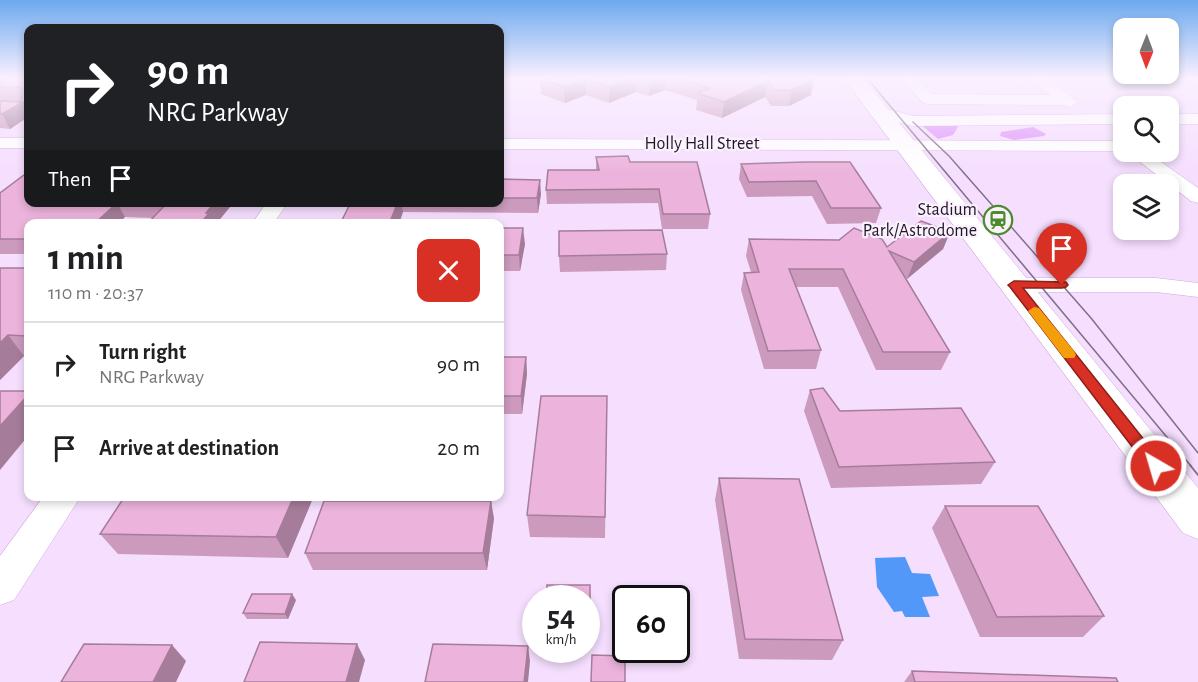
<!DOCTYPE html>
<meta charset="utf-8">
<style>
body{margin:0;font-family:"Alegreya Sans",sans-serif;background:#f6f6f6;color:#202124;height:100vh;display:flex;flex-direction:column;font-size:22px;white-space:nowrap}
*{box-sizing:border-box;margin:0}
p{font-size:20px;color:#757577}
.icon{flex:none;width:33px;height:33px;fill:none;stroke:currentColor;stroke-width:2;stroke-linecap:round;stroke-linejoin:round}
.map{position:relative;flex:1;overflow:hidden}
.sheet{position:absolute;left:24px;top:219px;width:480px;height:282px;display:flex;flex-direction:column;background:#fff;border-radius:12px;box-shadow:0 3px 9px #0003}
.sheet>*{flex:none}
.top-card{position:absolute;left:24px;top:24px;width:480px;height:183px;border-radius:12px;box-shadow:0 3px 9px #0003;background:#202124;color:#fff;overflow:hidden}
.needle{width:39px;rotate:181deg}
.fabs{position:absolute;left:1113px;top:18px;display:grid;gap:12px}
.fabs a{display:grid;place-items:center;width:66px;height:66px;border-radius:12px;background:#fff;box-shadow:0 3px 9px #0003;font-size:30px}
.speed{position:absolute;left:522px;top:585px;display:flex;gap:12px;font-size:30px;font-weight:700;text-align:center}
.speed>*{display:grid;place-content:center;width:78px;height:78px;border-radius:50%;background:#fff;box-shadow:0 3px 9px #0003;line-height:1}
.speed small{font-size:15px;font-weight:400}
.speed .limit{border:3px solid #111;border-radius:9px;background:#fff;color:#111}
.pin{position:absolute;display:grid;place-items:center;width:51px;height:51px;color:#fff;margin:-62px -26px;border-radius:50% 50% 50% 0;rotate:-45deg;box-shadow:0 0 6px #0007}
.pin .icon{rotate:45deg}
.me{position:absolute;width:66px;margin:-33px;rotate:322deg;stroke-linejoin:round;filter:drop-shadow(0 0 4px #0008)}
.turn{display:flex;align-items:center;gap:21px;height:126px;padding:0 24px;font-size:27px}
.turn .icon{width:78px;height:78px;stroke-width:2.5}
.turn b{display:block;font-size:42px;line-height:51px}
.then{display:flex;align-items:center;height:57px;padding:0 24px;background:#0003;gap:12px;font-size:22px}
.round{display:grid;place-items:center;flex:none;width:63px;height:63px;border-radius:12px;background:#f6f6f6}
.head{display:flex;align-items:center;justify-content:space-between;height:102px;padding:0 24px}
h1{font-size:36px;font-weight:700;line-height:45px}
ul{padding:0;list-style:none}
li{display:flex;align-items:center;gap:18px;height:84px;padding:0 24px;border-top:2px solid #e0e0e0}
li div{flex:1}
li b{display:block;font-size:22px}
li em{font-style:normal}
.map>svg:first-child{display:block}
.green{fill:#de94f9}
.water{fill:#5298f9}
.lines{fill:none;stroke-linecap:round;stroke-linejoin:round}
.minor-casing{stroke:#d1abdf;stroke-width:1}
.major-casing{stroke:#d1abdf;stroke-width:1}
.minor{fill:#fff;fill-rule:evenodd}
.major{fill:#fff;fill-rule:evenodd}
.tram-far1{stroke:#82708a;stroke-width:1.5}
.tram{stroke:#82708a;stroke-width:2}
.wall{fill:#cb9abd}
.shaded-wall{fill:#a57d9a}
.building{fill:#ecb3dc;stroke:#a57d9a;stroke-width:1.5}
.route{fill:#d93025;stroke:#8d1f18;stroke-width:1.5}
.slow{fill:#f59e0b}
.labels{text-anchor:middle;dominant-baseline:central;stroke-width:4.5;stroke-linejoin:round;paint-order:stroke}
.far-street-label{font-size:18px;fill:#231529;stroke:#f9f1fc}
.far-poi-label{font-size:18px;fill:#231529;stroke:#f9f1fc;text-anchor:end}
</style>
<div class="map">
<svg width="1198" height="682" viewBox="0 0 1198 682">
<rect width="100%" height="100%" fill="#f5defe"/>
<g class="green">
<path d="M920,124L957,125L958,127L953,135L938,139Z"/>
<path d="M1033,127L1046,134L1044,136L1014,140L1000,136L1001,132Z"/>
</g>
<path class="water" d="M905,557L912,573L930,574L939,596L922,597L930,617H905L902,611L894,612L877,587L875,558Z"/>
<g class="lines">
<g class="minor-casing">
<g id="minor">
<path d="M900,77H915L932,94L1051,95L1029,77H1046L1078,102L1070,107L1064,105L928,104L922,102Z"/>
<path d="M880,107L913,116L1124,114V124L912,126L874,115L872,112L874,109Z"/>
<rect x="1168" y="114" width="30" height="10"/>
<rect x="0" y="138" width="28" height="10"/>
<path d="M500,139L1124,141V151L500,149Z"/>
<path d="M1127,152H1147L1198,188V203L1191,201Z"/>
<path d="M267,202H288L273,224H252Z"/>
<path d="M1014,278H1156L1198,283V297L1156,292H1014L1005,290L1002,285L1005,280Z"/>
<path d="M44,496H81L14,600L0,605V556Z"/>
</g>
</g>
<g class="major-casing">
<path id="major" d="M843,77H862L1198,488V539L1183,533Z"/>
</g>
<use href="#minor" class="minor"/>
<use href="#major" class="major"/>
<g class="tram-far1">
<path d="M866,77L1191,466"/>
<path d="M913,122L949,156L1091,318L1198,453"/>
</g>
<path class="tram" d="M1190,465L1198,475"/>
</g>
<g class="wall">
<path d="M0,77H28V117L10,129L0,128V101H21H0Z"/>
<path d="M539,77H807L811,95L789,106H771L765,97L722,118L696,110L697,100L665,90L649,96L636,92L609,103L586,95L565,103L541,94L540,79Z"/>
<path d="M596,157L630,162L710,214L708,229H662L658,203L547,204L546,190L596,170Z"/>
<path d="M806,162L881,208L876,223L827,224L812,196L747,197L739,179L741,164Z"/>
<path d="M500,179L541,194L538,213L403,212L351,202H500Z"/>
<path d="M0,193L28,202H234L216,224H147L153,218L125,217L28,224V254H0Z"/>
<path d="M500,228L525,244L520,271H500Z"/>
<path d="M950,232L943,249L907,279L906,278L950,352L941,370H876L838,287H796L821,350L816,369H764L741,290L744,273L751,272L746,256L749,239L839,240L887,247Z"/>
<path d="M667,254L666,270L560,272L559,256Z"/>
<path d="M0,268H28V356H24L0,380Z"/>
<path d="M500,357H526L527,374L522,414H500Z"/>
<path d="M810,390L840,411L995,462L981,484L831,488L804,411Z"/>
<path d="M607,396L605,538L530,537L527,515Z"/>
<path d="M719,478L843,640L832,660L739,659L715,500Z"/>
<path d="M125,496H312L313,498L288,558L118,554L100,534Z"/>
<path d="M945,506L1104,616L1083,637H980L932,528Z"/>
<path d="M494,518L487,570H313L305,553Z"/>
<path d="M590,585L591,618H586V598Z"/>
<path d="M296,600L288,619H247L243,613Z"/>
<path d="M912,671L1118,682H904Z"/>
</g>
<g class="shaded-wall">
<path d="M634,77H637L636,92L609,103L610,87Z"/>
<path d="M658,77H666L665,90L649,96V80Z"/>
<path d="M586,79V95L565,103L564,87Z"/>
<path d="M814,79L811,95L789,106L792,90Z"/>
<path d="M768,81L765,97L722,118L724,102Z"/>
<path d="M28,99V117L10,129L2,114Z"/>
<path d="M540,180L541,194L538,213L537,198Z"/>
<path d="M215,202H234L216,224H200L206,213Z"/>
<path d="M398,202H401L403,212L399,224H389Z"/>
<path d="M117,203L125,217L118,224H94Z"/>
<path d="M523,228L525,244L520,271L519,255Z"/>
<path d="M950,232L943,249L907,279L914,262Z"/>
<path d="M8,335L24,356L0,380V343Z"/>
<path d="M526,357L527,374L522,414L521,396Z"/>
<path d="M28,395V436L0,470V426Z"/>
<path d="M294,496H312L313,498L288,558L276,537Z"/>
<path d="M491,501L494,518L487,570L483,553Z"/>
<path d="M292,594L296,600L288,619L285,614Z"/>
<path d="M357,644L365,660L359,682H346Z"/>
<path d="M172,645L186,661L176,682H153Z"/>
<path d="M528,646L530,661L528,682H524Z"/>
</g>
<g class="building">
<path d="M0,77H28V99L2,114H0V101L20,102L22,99L23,90L20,87H0Z"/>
<path d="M542,77H634L610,87L586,79L564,87L540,78Z"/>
<path d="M639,77H658L649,80Z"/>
<path d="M676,77H807L814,79L792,90H774L768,81L724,102L697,93L710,88Z"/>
<path d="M628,156L630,162H697L710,214H663L659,189L546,190L548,170H599L596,157Z"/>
<path d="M806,162H850L881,208H831L816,181L749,182L741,164Z"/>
<path d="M28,172V202H215L206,213H209L200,224H147L167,203H117L94,224H28V239H0V193Z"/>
<path d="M500,179L540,180L537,198H500Z"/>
<path d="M351,202H398L389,224H340Z"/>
<path d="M921,221L950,232L914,262L889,251L950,352H883L843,269H789L821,350L768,351L744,273L759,272L749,239L839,240L854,228L882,239L887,247Z"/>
<path d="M500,228H523L519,255H500Z"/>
<path d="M662,230L667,254L559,256V231Z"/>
<path d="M0,268H28V333L26,336L8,335L0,343Z"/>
<path d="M500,357H526L521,396H500Z"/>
<path d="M823,388L840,411L961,408L995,462L839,467L810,390Z"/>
<path d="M0,391H28V395L0,426Z"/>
<path d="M541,396H607L605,517L527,515Z"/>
<path d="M719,478L799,479L843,640L745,639Z"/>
<path d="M125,496H294L276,537L100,534Z"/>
<path d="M324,501H491L483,553H305Z"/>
<path d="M945,506H1038L1104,616L997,617Z"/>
<path d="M547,585H590V607H586V598H546Z"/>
<path d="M252,594H292L285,614L243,613Z"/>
<path d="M260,642L357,644L346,682H244Z"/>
<path d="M84,644L172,645L153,682H61Z"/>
<path d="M433,644L528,646L524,682H425Z"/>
<path d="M592,655L625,656V682H591Z"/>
<path d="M912,671L1116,678L1118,682H915Z"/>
</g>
<linearGradient id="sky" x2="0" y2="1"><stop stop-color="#6ca9ef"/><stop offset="0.45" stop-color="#faf0ff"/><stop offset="1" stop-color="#faf0ff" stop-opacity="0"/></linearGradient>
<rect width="1198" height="173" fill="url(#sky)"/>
<path class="route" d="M1014,281L1066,282L1068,285L1066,287L1062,288H1023L1161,461L1164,466L1161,470L1156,472L1150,470L1010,287L1008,285Z"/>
<path class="slow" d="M1034,307L1039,308L1074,351L1076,355L1074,358H1064L1028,311Z"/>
<defs>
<g id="station-ring" transform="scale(1.5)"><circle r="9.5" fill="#f9f1fc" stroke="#4c8b2b" stroke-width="1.5"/><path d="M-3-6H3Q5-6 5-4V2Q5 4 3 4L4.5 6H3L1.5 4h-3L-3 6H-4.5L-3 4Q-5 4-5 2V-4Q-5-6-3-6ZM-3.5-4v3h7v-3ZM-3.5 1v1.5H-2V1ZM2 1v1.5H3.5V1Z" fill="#4c8b2b"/></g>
</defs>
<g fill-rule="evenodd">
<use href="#station-ring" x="998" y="220"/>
</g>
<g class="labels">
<g class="far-street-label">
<text x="702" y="144">Holly Hall Street</text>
</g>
<g class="far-poi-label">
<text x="977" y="210">Stadium<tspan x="977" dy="21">Park/Astrodome</tspan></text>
</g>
</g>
</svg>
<div class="fabs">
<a><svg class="needle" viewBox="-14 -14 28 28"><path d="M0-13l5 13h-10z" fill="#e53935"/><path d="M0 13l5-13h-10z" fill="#757577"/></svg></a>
<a><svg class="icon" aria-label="search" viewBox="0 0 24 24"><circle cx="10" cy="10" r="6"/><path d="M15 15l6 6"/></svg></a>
<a><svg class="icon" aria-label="layers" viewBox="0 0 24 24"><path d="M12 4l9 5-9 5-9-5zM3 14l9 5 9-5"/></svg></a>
</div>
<div class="speed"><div>54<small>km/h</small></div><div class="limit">60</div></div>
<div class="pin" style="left:1062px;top:285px;background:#d93025"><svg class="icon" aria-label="arrive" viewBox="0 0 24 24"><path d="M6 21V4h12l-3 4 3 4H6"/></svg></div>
<svg class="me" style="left:1156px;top:466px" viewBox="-20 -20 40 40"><circle r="17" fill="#d93025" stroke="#fff" stroke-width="3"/><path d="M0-11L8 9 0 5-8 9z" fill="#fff"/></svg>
<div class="top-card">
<div class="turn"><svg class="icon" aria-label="right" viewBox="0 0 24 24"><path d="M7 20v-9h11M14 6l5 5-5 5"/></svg><div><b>90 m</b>NRG Parkway</div></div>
<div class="then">Then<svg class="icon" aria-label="arrive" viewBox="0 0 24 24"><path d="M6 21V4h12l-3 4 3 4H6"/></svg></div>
</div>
<section class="sheet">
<div class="head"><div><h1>1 min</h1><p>110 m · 20:37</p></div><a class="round" style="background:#d93025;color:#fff"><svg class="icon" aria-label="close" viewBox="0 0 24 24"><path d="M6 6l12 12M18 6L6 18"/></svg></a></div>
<ul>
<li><svg class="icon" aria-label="right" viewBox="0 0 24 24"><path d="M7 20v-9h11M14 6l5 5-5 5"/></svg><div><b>Turn right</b><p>NRG Parkway</p></div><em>90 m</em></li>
<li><svg class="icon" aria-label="arrive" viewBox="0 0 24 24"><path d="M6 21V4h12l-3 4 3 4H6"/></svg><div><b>Arrive at destination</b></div><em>20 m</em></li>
</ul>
</section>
</div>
